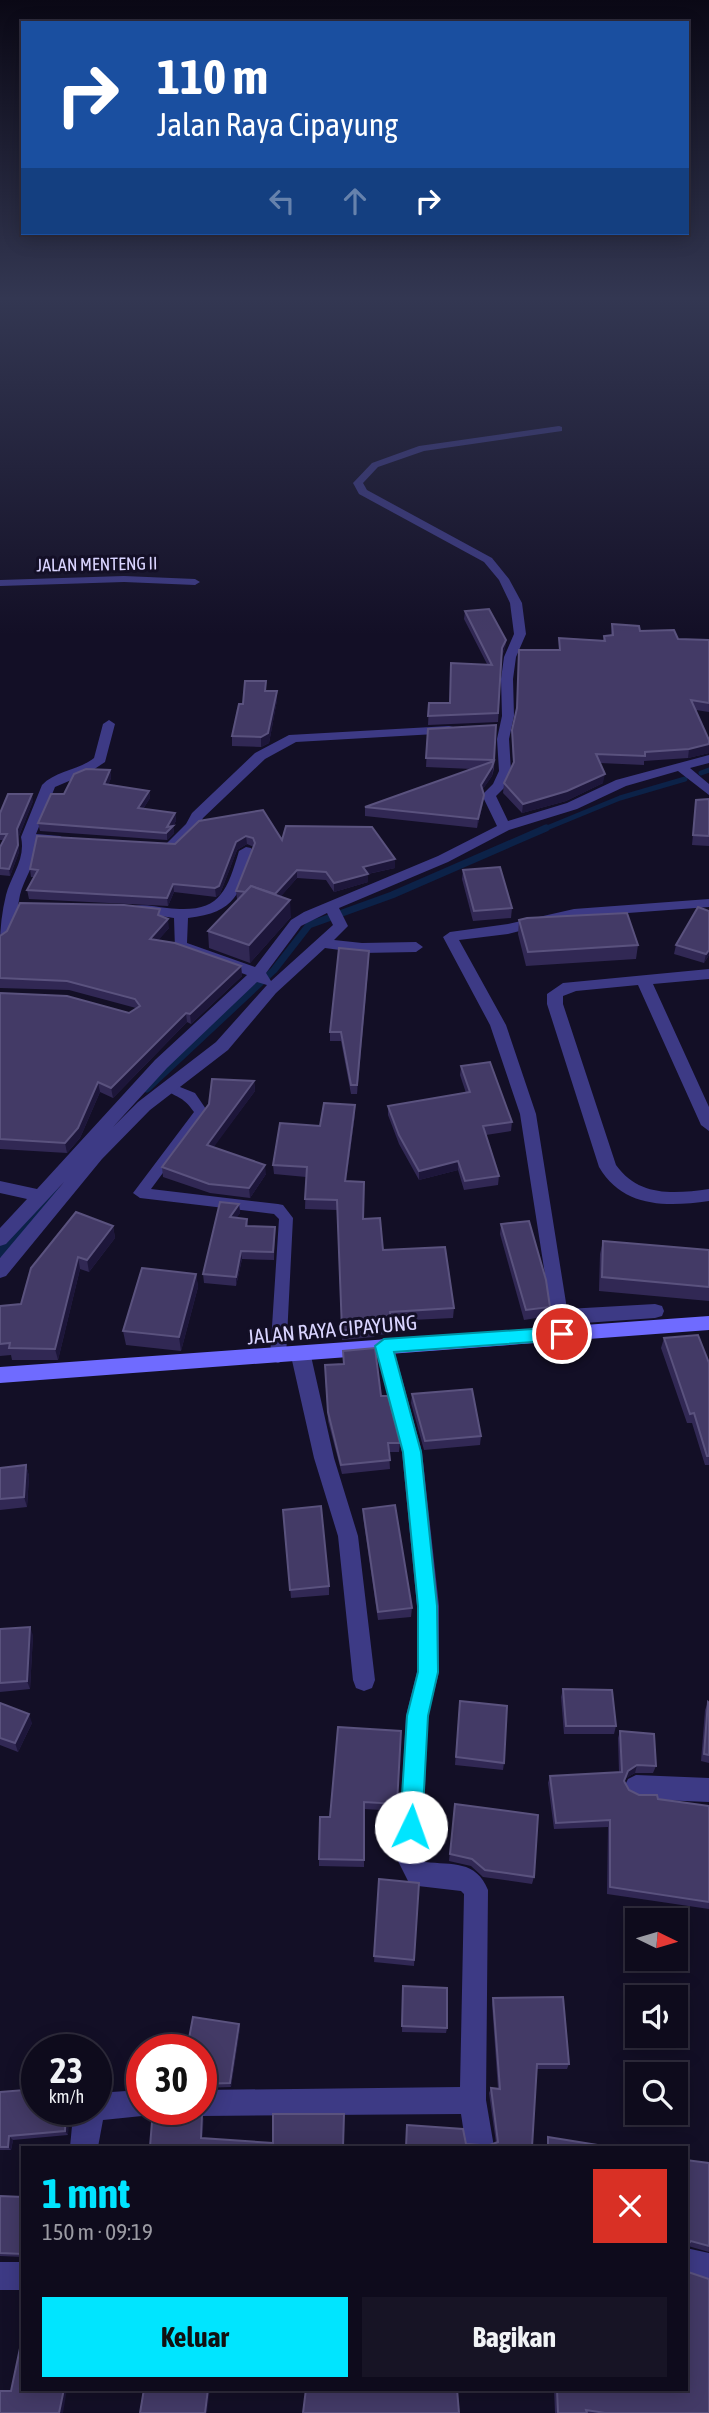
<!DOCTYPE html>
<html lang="id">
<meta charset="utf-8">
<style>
body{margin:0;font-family:"Asap Condensed",sans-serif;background:#171425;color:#f1f3f6;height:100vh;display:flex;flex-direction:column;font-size:26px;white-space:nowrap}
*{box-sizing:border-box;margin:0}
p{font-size:23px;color:#9b9ba3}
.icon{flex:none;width:38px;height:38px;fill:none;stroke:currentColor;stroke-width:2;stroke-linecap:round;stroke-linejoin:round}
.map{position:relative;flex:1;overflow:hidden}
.panel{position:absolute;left:21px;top:2146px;width:667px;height:245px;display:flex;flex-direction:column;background:#0e0b1c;border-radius:0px;box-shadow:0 4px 18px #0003,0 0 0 2px #2e2b3b}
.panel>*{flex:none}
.guide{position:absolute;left:21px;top:21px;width:668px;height:214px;border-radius:0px;box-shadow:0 4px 18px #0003,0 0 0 2px #2e2b3b;background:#1a4fa0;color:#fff;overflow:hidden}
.needle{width:46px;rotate:95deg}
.buttons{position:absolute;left:625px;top:1908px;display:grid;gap:14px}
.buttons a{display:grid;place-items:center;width:63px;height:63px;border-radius:0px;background:#0e0b1c;box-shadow:0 4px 18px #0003,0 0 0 2px #2e2b3b;font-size:35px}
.speed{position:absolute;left:21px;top:2034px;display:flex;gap:14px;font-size:35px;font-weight:700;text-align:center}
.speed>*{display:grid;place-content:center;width:91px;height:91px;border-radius:50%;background:#0e0b1c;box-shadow:0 4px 18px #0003,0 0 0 2px #2e2b3b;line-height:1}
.speed small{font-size:18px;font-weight:400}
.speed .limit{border:10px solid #d22;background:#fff;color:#111}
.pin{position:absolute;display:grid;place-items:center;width:60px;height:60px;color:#fff;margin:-30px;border:4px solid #fff;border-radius:50%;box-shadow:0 2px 7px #0007}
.me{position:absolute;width:77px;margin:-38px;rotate:3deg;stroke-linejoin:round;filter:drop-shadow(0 0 5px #0008)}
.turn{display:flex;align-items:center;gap:24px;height:147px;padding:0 21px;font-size:32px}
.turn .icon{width:91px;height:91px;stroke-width:2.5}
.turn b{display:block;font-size:49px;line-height:60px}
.lanes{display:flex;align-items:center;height:66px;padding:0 21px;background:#0003;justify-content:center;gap:35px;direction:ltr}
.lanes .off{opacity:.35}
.round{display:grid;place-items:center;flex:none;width:74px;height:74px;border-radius:0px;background:#171425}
.headline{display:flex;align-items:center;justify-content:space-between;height:119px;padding:0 21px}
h1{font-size:42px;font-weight:700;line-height:52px;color:#00e5ff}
.action{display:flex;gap:14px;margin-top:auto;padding:14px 21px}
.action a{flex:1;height:80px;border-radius:0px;background:#00e5ff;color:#111;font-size:28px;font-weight:700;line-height:80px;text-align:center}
.action a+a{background:#171425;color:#f1f3f6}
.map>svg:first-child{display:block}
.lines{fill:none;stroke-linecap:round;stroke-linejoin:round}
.stream-far2{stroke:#0c2248;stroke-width:5}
.stream-far1{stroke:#0c2248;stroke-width:7}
.stream{stroke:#0c2248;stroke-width:9}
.lane{fill:#3d3a85;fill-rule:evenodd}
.street{fill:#3d3a85;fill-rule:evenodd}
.secondary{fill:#6f6bff;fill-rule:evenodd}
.wall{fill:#312854}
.shaded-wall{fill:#1d163a}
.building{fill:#433a66;stroke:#5a527e;stroke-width:2}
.route{fill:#00e5ff;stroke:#0095a6;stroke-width:2}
.labels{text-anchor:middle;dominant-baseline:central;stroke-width:6;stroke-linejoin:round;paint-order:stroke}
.far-street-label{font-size:18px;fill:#d9d4ff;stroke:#130f26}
.street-label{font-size:21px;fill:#d9d4ff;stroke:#130f26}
</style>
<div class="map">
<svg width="709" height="2413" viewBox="0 0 709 2413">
<rect width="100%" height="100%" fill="#130f26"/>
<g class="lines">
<g class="stream-far2">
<path d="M701,773L709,770"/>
<path d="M542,830L620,798L685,779"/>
</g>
<g class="stream-far1">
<path d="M147,1089L274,970L309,925L392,895L546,828"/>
<path d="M26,1224L56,1190"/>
</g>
<path class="stream" d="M0,1253L27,1223"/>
<path class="lane" d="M170,1083L195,1093L208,1112L151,1189L278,1204L283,1205L293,1218L286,1357L283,1361L278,1363L273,1361L270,1357L279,1219L274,1214L140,1198L133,1193L194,1112C182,1094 175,1099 164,1087Z"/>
<g class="street">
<path d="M559,426L562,427V431L424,451L378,467L363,483L367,490L492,558L509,579L522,603L526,634L516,657L513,679L514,716L509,739L511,771L506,786L496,796L508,821L567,803L616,780L709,755V763L690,768L709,784V795L678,771L626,786L577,809L509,830L448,862L339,908L348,926L334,940L362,943L416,942L423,947L416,952L362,953L325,948L276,993L228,1050L150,1110L102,1159L6,1276L0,1278V1258L64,1182L6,1244L0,1246V1228L27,1199L0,1193V1181L37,1189L155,1060L247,975L175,949L174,918L134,912V906C144,904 156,907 167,908C218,914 226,895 239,851L246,847L251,848L253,851C241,892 236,913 188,918L187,943L255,967L291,920L304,912L438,856L497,826L482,795L493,784L499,771L497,739L502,716L501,679L504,657L514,634L510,603L499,580L484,562L359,494L353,483L372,463L419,446ZM327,913L333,925L271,981L266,973L301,926ZM257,982L267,985L216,1042L138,1102L113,1127L167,1068Z"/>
<path d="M124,576L195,579L200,582L195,585L124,582L0,586V580Z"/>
<path d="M109,720L115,724L105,762L90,772L55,787L36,834L60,836L67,840L60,844L36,842C38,862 24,877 20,895C17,908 16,940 0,945C0,928 2,911 6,895C11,875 26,859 21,837L42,785C55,771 79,770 94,758L103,724Z"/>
<path d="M449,726L453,727V733L296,742L265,759L203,818L197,829L176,850L150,851L143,847L150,843H167L186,824L192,813L255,753L289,735Z"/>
<path d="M709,899V907L574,917L508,934L459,940L506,1025L536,1114L567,1309L655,1304L662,1306L664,1311L662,1316L655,1318L570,1324L571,1334L569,1339L562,1342L555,1339L520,1114L490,1025L443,937L450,932L508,924L574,909Z"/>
<path d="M709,969V979L653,984L709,1107V1131L701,1125L638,985L576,991L563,996V1004L616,1165C639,1197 674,1194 709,1189V1201C667,1207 623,1208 599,1167L547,1004V994L563,983Z"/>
<path d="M384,1338L391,1341L393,1346L422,1452L439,1606V1672L428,1716L422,1858L425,1862C452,1865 476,1860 488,1890L486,2100L494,2147H466L461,2114L201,2116L191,2113L190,2109H201V2090L460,2087L464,1894L461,1891L418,1886L409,1883L398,1861L406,1716L417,1672V1606L402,1452L375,1346L377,1341Z"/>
<path d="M301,1348L308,1351L311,1356L334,1458L358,1536L375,1680L372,1688L364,1691L356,1688L353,1680L338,1536L314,1458L291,1356L294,1351Z"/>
<path d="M636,1775L709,1778V1802L636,1799L628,1795L624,1787L628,1779Z"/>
<path d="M142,2090V2109H153L152,2113L142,2116L103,2120L98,2147H70L72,2126L80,2109H96V2093Z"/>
<path d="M686,2248L709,2253V2281L686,2276Z"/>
<rect x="0" y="2262" width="23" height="28"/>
</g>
<path class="secondary" d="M709,1316V1330L0,1383V1367Z"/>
</g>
<g class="wall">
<path d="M465,611L506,640L505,648L502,656L498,722L428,725L429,703H450L487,664L464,619Z"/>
<path d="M612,624L678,639L709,640V712L696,710L709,753L688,758L644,761V765L600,763L603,783L566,801L522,813L503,793L504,783L513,764L512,739V730L559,650V638L603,640L604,636L611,635Z"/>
<path d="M267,691L277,700L269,743L261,747L232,746V736L243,704Z"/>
<path d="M496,725L494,769L492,776L482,790L483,803L477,828L365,816V807L472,769L426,767L428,729Z"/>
<path d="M110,770L111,778L108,785L149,791L150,798L143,809L175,813L176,821L173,826L174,833L167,840L40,831L38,823L64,794Z"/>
<path d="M709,799V846L692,845L696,800Z"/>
<path d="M33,801L19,836V852L10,876L0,875V847L3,840H0V813Z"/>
<path d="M199,821L282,840L395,868L368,874V882L334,892L326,880L297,878L281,896L291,917L250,963L209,948L208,931L239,899H237L236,891L254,847L247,844L237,850L220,894L216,897L174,892L168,906L29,899L27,890L34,877H31L30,869L175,844Z"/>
<path d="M463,870L512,908L511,918L473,921L462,879Z"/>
<path d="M161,917L169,928L158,940L241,966L242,976L191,1024L187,1022L113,1098L100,1092L80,1138L67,1153L0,1149V993L129,1013L136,1008L69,990L0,988V936Z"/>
<path d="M519,920L638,945L636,959L526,966L518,934Z"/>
<path d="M676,945L709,955L704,963L674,954Z"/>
<path d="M369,960L357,1094H351L341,1041H330V1032Z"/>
<path d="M461,1066L512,1122L511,1131L486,1135L499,1176L498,1185L464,1190L458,1170L419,1180L399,1144L388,1115V1106L466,1093L460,1075Z"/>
<path d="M254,1081L255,1091L213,1147L266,1174L250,1198L210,1193L163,1177L162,1167Z"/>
<path d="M355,1114L346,1181L363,1219L383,1250L454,1308L453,1318L391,1321V1334L375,1335L374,1337L342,1340L337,1210L305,1209L306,1177L274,1174L273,1165L320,1126Z"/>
<path d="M239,1204L240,1213L236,1218L247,1219L248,1226L275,1227L274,1260L242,1259L236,1286L204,1283L203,1274Z"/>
<path d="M501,1224L550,1307L549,1316L524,1320L500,1234Z"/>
<path d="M113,1226L115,1238L89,1272L80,1269L58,1360H12L11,1355L0,1356V1306L21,1304Z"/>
<path d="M603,1241L709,1250V1301L599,1291L600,1254Z"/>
<path d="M196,1274L198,1287L181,1351L126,1345L123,1331Z"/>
<path d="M664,1338L709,1363V1465H705L692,1423H687L661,1348Z"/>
<path d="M325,1374L381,1396L400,1443L399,1452H389L390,1469L342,1474L328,1421Z"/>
<path d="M412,1394L481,1436L480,1445L424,1450L411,1403Z"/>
<path d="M26,1465L29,1476L27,1507L0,1510V1468Z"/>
<path d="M363,1509L412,1608L411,1617L378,1620L363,1517Z"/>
<path d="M283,1510L329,1586V1595L291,1598Z"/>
<path d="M0,1629L33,1635L30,1689L0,1692Z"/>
<path d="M563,1689L616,1726L614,1734H564L561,1697Z"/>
<path d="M708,1702L709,1703V1763L701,1761L705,1710Z"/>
<path d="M0,1703L32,1723L18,1752L0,1745Z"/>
<path d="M459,1709L504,1763L503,1770L455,1765Z"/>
<path d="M401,1731L396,1811L364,1809V1867L319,1866V1859L330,1817Z"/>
<path d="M620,1731L656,1766L653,1773H635L626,1778L624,1781L629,1790L639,1795L658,1799L709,1806V1909L607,1894L608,1827L554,1829L548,1783L550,1776L619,1772L618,1738Z"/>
<path d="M455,1804L534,1877L532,1884L483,1877L471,1866L449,1861Z"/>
<path d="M379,1879L419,1883L414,1966L374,1962Z"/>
<path d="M403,1986L447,2028L446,2033L402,2032Z"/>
<path d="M493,1998L569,2064L567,2069H537L532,2147H486L487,2146L496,2143L489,2093L491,2088L498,2089L492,2004Z"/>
<path d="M239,2024L240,2028L231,2087L201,2088V2049Z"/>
<path d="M0,2092L37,2109H69L68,2135L13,2140L11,2150H0Z"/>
<path d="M686,2160L709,2163V2252L688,2246V2272L709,2413H555L554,2389H686Z"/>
<path d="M0,2196L23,2197V2257L0,2256Z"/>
</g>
<g class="shaded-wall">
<path d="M506,640L505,648L501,657L502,648Z"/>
<path d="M277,691V700L269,743L261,747V737Z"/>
<path d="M709,744V753L688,758L689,749Z"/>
<path d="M494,761L492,776L480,793L481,785Z"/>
<path d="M110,770L111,778L105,792L104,784Z"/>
<path d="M605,774L603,783L566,801L522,813L523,804Z"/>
<path d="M149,791L150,798L139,815L138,808Z"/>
<path d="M32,794L33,801L19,836V852L10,876L9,869L17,829Z"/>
<path d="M484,795L483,803L477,828L478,819Z"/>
<path d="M175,813L176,821L172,827L173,826L174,833L167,840V827Z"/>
<path d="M246,836L247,844L237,850L220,894L216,897L215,888L236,842Z"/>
<path d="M395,859V868L362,875L363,867Z"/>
<path d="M297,870V878L275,903L274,895Z"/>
<path d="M368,874V882L334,892V883Z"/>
<path d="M173,884L174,892L168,906L167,898Z"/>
<path d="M290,900L291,917L250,963L249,945Z"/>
<path d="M168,919L169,928L151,949L150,939Z"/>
<path d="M709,950V955L704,963L706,954Z"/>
<path d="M369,951V960L357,1094V1085Z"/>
<path d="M241,966L242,976L191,1024L190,1014Z"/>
<path d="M186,1013L187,1022L113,1098L111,1088Z"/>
<path d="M254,1081L255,1091L208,1155L207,1145Z"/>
<path d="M98,1082L100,1092L80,1138L67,1153L65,1143Z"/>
<path d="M355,1105V1114L345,1191V1181Z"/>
<path d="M458,1161V1170L419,1180V1171Z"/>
<path d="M265,1165L266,1174L250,1198L249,1188Z"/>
<path d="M239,1204L240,1213L231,1226L230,1217Z"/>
<path d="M113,1226L115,1238L89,1272L87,1260Z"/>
<path d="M241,1251L242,1259L236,1286V1277Z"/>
<path d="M78,1257L80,1269L58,1360L55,1349Z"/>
<path d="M196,1274L198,1287L181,1351L179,1337Z"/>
<path d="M26,1465L29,1476L27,1507L24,1497Z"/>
<path d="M30,1627L33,1635L30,1689L27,1681Z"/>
<path d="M29,1714L32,1723L18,1752L15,1743Z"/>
<path d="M637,1765L635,1773L626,1778L628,1771Z"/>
<path d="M239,2024L240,2028L231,2087L230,2083Z"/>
<path d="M66,2109H69L68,2135L65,2131Z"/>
<path d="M202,2115L204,2119L202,2142L201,2138Z"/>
<path d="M9,2136L13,2140L11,2150L8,2147Z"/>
<path d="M64,2389H67L63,2413H59Z"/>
<path d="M208,2389H210L207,2413H205Z"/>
</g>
<g class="building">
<path d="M489,609L506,640L502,648L498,713L428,716L429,703H450L451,663L492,665L465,611Z"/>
<path d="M612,624L639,626L640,631L674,630L678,639L709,640V703L691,700L709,740V744L689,749L645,752V756L596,754L605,774L567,791L523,804L504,783L514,762L512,730L517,708L519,650H560L559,638L605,641L604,636L613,635Z"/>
<path d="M245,681H266L265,691H277L268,733L261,737L232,736L239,704H243Z"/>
<path d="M496,725L494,760L426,758L428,729Z"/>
<path d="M494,761L492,767L481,785L484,795L478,819L365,807Z"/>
<path d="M86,769L110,770L104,784L149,791L138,808L175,813L167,827L173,826L166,833L38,823L51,794H64L74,774Z"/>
<path d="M8,794H32L17,829L18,845L9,869L0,868V847L7,834H0V813Z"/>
<path d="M709,799V836L693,835L696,800Z"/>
<path d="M263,810L282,840L286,826L372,827L395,859L363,867L368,874L334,883L326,872L297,870L275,894L251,886L246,892L236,891L255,843L253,838L246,836L236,842L219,886L215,888L173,884L167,898L27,890L38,870L30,869L37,836L175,844L199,821Z"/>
<path d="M500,867L512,908L474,911L463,870Z"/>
<path d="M251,886L290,900L249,945L208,931Z"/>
<path d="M20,903L124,905L160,909L158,915L168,919L150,939L175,943L241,966L190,1014L186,1013L111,1088L98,1082L78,1128L65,1143L0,1139V993L67,996L129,1013L140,1006L135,999L67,981L0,978V936L7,931Z"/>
<path d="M698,907L709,911V950L706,954L676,945Z"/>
<path d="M627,913L638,945L528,952L519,920L527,918Z"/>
<path d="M339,948L369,951L357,1085H351L341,1032H330Z"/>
<path d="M490,1062L512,1122L483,1126L499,1176L465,1181L458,1161L419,1171L399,1135L388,1106L470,1092L461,1066Z"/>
<path d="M212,1079L254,1081L207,1145L265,1165L249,1188L209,1184L162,1167L209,1104Z"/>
<path d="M324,1103L355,1105L345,1181L364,1182L363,1219L380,1218L383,1250L445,1247L454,1308L390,1312L391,1325H374L375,1328L342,1330L337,1200L305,1199L307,1167L273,1165L280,1123L320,1126Z"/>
<path d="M220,1202L239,1204L230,1217L247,1219L246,1226L275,1227L273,1252L241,1251L236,1277L203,1274Z"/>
<path d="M76,1212L113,1226L87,1260L78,1257L55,1349L9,1348L10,1343L0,1344V1306L21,1304L31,1268Z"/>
<path d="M529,1221L546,1280L550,1307L526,1310L501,1224Z"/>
<path d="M603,1241L709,1250V1287L602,1277Z"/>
<path d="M142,1268L196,1274L179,1337L123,1331Z"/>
<path d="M698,1335L709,1363V1456H707L694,1413L690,1414L664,1338Z"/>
<path d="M375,1348L381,1396H388L400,1443H388L390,1460L341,1465L328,1412L325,1365L344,1364L343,1351Z"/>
<path d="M472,1389L481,1436L425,1441L412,1394Z"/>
<path d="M26,1465L24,1497L0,1499V1468Z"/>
<path d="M395,1505L412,1608L378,1612L363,1509Z"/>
<path d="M321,1506L329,1586L290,1590L283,1510Z"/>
<path d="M30,1627L27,1681L0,1683V1629Z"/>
<path d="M563,1689L612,1690L616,1726H566Z"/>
<path d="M460,1701L507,1706L504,1763L456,1757Z"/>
<path d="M708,1702L709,1703V1755L704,1754Z"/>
<path d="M0,1703L29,1714L15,1743L0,1738Z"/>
<path d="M338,1727L401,1731L397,1804L364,1802V1860L319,1859L320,1817H330Z"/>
<path d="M620,1731L654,1734L656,1766L637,1765L628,1771L624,1781L629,1790L639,1795H657L658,1799L709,1806V1902L610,1887V1820L556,1823L550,1776L622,1772Z"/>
<path d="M455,1804L538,1815L534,1877L485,1870L472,1859L450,1854Z"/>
<path d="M379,1879L419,1883L414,1960L374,1956Z"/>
<path d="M403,1986L447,1988V2028L402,2026Z"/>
<path d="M563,1997L569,2064H537L532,2147H495L487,2146L498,2142L491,2088L500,2089L493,1998Z"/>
<path d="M193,2017L239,2024L230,2083L201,2084V2049H187Z"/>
<path d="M37,2089V2109H66L65,2131L9,2136L8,2147H0V2092Z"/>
<path d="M153,2109H188L189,2112L202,2115L201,2138L273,2143V2114H344L343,2147H150Z"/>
<path d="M407,2125L463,2129L466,2144L479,2145V2147H406Z"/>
<path d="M548,2137L610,2147H548Z"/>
<path d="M686,2160L709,2163V2246L691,2241L688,2244V2272L709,2279V2413H605L586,2410L587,2413H558L557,2389L601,2390V2389H686Z"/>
<path d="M0,2196L23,2197V2254L0,2253Z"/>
<path d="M23,2334V2389H64L59,2413H0V2391H11Z"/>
<path d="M144,2389H208L205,2413H140Z"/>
<path d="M306,2389H457L459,2413H303Z"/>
</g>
<linearGradient id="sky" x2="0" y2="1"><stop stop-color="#0a0815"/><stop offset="0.47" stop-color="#333752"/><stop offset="1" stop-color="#333752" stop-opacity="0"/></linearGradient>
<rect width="709" height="635" fill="url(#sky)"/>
<path class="route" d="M562,1327L570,1334L562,1340L394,1352L421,1452L437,1606L438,1672L428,1716L422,1827L419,1835L411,1838L404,1835L400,1827L407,1716L418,1672V1606L403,1452L375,1346L384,1339Z"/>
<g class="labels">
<g class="far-street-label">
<text transform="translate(97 564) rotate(-1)">JALAN MENTENG II</text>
</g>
<g class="street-label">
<text transform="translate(332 1329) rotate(-5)">JALAN RAYA CIPAYUNG</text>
</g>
</g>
</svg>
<div class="buttons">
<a><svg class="needle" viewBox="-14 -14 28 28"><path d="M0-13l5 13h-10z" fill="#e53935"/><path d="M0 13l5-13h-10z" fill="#9b9ba3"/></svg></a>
<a><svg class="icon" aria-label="sound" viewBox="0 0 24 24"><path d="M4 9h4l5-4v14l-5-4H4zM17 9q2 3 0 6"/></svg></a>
<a><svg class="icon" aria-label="search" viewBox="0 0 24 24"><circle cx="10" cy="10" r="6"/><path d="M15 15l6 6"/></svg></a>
</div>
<div class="speed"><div>23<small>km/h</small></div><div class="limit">30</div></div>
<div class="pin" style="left:562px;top:1334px;background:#d93025"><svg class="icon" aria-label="arrive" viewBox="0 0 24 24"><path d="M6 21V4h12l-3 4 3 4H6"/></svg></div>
<svg class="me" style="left:411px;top:1827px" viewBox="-20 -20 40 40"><circle r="19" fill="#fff"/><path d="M0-13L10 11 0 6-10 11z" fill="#00e5ff"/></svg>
<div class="guide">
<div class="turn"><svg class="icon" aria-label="right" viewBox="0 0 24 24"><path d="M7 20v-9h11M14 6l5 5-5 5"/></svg><div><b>110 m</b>Jalan Raya Cipayung</div></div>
<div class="lanes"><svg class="icon off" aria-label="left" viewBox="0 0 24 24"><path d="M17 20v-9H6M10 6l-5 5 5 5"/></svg><svg class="icon off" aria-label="ahead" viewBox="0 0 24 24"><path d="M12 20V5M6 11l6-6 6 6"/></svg><svg class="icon" aria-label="right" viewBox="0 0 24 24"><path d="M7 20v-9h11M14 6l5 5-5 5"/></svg></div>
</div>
<section class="panel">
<div class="headline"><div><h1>1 mnt</h1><p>150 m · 09:19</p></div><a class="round" style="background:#d93025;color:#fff"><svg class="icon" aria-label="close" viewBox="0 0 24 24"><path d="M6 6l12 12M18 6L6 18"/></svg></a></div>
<div class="action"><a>Keluar</a><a>Bagikan</a></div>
</section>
</div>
